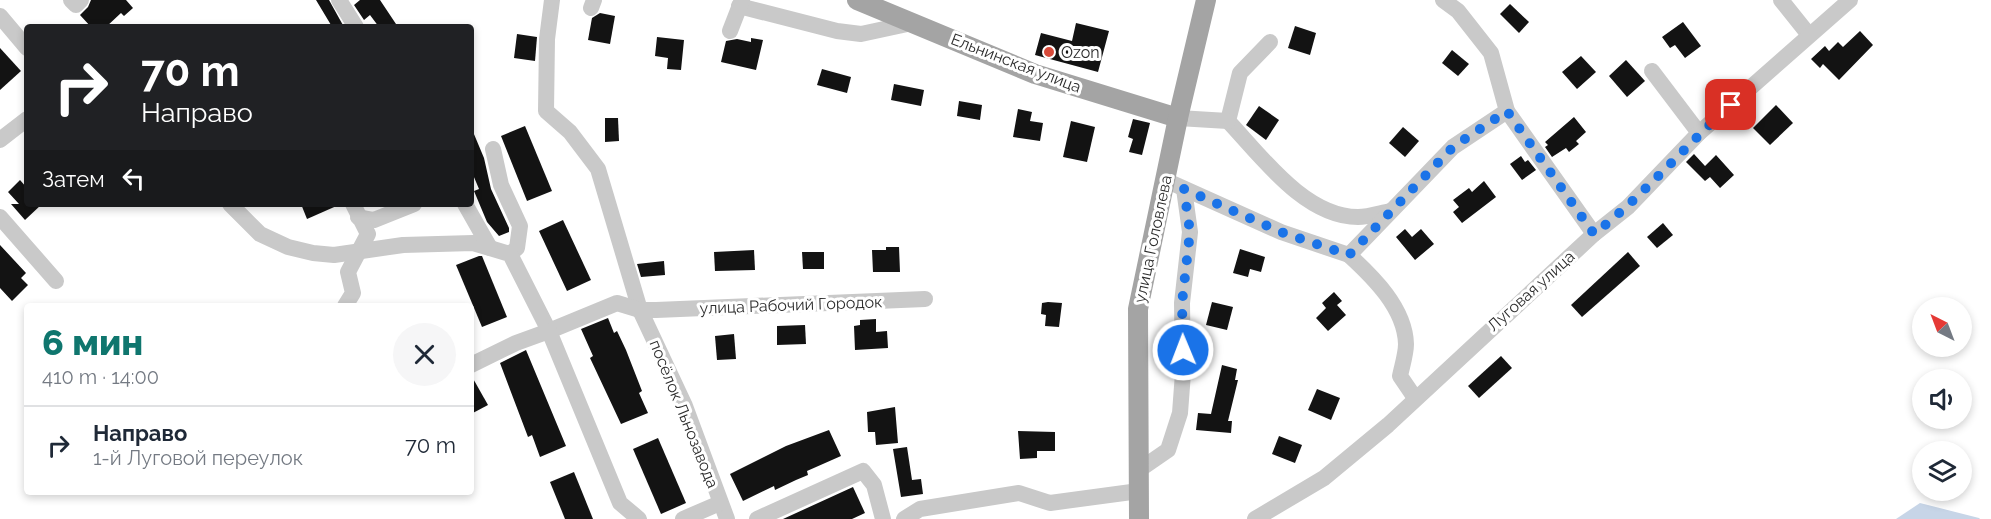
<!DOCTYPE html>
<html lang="ru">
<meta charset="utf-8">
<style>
body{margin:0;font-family:Raleway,sans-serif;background:#f6f6f7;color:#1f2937;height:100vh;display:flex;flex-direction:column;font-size:22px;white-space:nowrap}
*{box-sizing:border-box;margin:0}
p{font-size:20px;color:#747a83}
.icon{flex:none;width:33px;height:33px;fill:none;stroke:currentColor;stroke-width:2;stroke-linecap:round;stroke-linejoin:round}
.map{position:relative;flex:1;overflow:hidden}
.details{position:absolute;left:24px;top:303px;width:450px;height:192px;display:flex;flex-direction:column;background:#fff;border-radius:6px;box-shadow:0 3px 9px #0003}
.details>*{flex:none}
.hud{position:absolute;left:24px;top:24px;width:450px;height:183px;border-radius:6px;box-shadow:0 3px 9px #0003;background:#202124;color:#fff;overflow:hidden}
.needle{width:39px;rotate:318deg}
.fabs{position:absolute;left:1912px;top:297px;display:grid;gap:12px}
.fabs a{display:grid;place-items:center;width:60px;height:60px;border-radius:50%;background:#fff;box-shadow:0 3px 9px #0003;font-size:30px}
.pin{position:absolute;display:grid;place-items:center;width:51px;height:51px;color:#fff;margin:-26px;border-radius:12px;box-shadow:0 3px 9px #0006}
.me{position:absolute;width:66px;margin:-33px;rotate:359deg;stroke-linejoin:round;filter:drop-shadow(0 0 4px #0008)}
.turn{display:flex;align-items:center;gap:21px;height:126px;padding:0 18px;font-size:27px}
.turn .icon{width:78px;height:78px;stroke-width:2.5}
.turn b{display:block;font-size:42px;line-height:51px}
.then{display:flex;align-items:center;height:57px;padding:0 18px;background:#0003;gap:12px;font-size:22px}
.round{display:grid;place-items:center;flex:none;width:63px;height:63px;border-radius:32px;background:#f6f6f7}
.summary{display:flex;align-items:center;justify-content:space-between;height:102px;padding:0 18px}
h1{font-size:36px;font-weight:800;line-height:45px;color:#0f766e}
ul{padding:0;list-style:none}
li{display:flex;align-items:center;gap:18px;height:78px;padding:0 18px;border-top:2px solid #e0e1e3}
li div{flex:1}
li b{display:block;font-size:22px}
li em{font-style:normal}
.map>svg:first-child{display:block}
.water{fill:#c7d5e7}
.building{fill:#131313}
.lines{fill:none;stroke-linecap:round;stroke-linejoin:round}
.minor{stroke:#c9c9c9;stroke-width:16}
.major{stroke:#a4a4a4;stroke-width:20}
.route{stroke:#1a73e8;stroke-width:10;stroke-dasharray:0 18}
.poi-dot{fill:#d74a3a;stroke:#fff;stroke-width:2}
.labels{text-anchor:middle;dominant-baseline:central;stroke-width:6;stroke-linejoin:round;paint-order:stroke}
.poi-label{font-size:16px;fill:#2c2c2c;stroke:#fff;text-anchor:start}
.street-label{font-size:16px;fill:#2c2c2c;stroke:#fff}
</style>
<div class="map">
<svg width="1991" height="519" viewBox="0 0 1991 519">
<rect width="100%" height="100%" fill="#fff"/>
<path class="water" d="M1920,503L1979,518L1980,519H1896Z"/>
<g class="building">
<path d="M91,0H126L133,8L124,16L121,13L106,27H91L80,15L88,7Z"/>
<path d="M316,0H329L344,27H328L331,25Z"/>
<path d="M360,0H380L398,27H379L370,15L364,20L354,5Z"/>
<path d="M1510,4L1529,22L1519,33L1500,14Z"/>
<path d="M600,13L615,16L610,44L588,40L592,18Z"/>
<path d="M1683,22L1701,46L1685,58L1675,45L1670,48L1662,37Z"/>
<path d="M1076,23L1109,31L1098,72L1035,55L1041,33L1072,41Z"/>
<path d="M1295,26L1316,33L1310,55L1288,48Z"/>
<path d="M1860,31L1873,45L1839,80L1823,64L1820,68L1811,59L1825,46L1829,51L1838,42L1843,47Z"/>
<path d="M517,34L537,37L535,61L514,58Z"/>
<path d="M657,37L684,40L681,70L667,69L668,58L655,56Z"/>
<path d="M751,38L763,40L756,70L721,62L726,41L737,39L751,42Z"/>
<path d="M0,48L21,71L0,90Z"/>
<path d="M1452,50L1469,64L1458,76L1442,63Z"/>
<path d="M1581,56L1596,72L1577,89L1562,72Z"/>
<path d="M1626,60L1645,81L1627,97L1609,76Z"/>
<path d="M822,69L851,77L847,93L817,85Z"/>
<path d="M894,84L924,90L921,106L891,100Z"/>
<path d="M959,101L982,105L980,120L957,116Z"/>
<path d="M1776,105L1793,123L1770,145L1753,128Z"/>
<path d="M1259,106L1279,120L1266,140L1246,125Z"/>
<path d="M1018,109L1032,112L1030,121L1043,123L1040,141L1013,137Z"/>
<path d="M1574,117L1586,132L1576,141L1579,144L1569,152L1566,148L1552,157L1545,147L1548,145L1545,142Z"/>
<path d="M605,118H618L619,141L605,142Z"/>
<path d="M1133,119L1150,123L1142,155L1129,152L1133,139L1128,137Z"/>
<path d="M1071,121L1095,127L1087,162L1063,157Z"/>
<path d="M525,126L552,191L527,201L501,136Z"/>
<path d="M471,127L484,158L491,189L509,228V232L499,236L487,222L474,191L479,189L471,170Z"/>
<path d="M1403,127L1419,141L1405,157L1389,143Z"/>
<path d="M1694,154L1705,166L1716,155L1734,175L1720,188L1710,177L1705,181L1686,162Z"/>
<path d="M1521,156L1525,162L1528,160L1536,170L1522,180L1510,164Z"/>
<path d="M20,180L27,188V204H42L25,220L11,204H19L8,192Z"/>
<path d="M1484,181L1496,197L1462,223L1453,212L1459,207L1453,200L1469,188L1472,192Z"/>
<path d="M301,204H341L307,219Z"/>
<path d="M563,220L591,280L567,291L539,231Z"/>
<path d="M1663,223L1673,235L1657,248L1647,237Z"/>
<path d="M1405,229L1412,237L1421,229L1434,244L1415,260L1396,237Z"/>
<path d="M0,245L26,273L21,278L28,285L12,301L0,288Z"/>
<path d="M886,247H899L900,272H873L872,250H886Z"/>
<path d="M1240,249L1265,257L1261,272L1250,269L1248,277L1233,273Z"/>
<path d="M754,250L755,270L715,271L714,252Z"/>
<path d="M802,252H824V269H803Z"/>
<path d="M1628,252L1640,266L1582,317L1571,305Z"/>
<path d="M479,256H482L507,317L482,327L456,265Z"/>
<path d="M664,261L665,275L641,277L637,264Z"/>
<path d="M1334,292L1342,301L1337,305L1346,315L1328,331L1316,318L1326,308L1322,303Z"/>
<path d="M1048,302L1062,303L1059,327L1045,326L1046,315L1041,314L1042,303Z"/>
<path d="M1212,302L1233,307L1227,330L1206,325Z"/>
<path d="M608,318L614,333L617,331L626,350L642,391L639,393L648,413L621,424L590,358L593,356L581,329Z"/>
<path d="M876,319V332L887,331L888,348L855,350L854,326L860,325V320Z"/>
<path d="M805,325L806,344L777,345V326Z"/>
<path d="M734,334L736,359L717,360L715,336Z"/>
<path d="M526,350L566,446L540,457L532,435L528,437L500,363Z"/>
<path d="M1501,356L1512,368L1479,398L1468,386Z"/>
<path d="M1222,365L1237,369L1235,380H1238L1228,421H1232L1231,433L1196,430L1198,413L1211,414Z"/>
<path d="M471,375L488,405L471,414Z"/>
<path d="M1317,389L1340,398L1331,420L1308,410Z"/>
<path d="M895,407L898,443L876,445L875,432H868L867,412Z"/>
<path d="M829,430L841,456L807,471L808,475L796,480L775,490L774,486L743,501L730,474L786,446Z"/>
<path d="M1018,431L1055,432V451H1037V458L1020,459Z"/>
<path d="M1279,436L1302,445L1295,463L1272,454Z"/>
<path d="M658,438L686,503L661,514L633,449Z"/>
<path d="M907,447L912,480L921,479L923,494L901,497L893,449Z"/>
<path d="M574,472L593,519H565L550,482Z"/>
<path d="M853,487L865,513L852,519H783Z"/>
</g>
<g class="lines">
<g class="minor">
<path d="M71,0L76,5L81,0"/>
<path d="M339,0L356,27"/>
<path d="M552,0L547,39L546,111L570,132L598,169L640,310L685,406L727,519"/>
<path d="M1443,0L1458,11L1491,53L1507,111L1594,234"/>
<path d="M1781,0L1809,35"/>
<path d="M739,6L837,31L861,34L912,23"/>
<path d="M591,8L594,0"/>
<path d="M0,16L27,48"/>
<path d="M730,31L742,0"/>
<path d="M1270,42L1240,73L1228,121C1261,156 1305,217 1358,217C1368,217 1380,213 1390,211"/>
<path d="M1652,71L1699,133"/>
<path d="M1178,118L1228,121"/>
<path d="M0,140L27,119"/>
<path d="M493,149L501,185L520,226L517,248L510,254"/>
<path d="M1165,180L1281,232L1349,255L1453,147L1507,111"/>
<path d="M230,204L260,234L288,247L313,253L334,255L403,245L473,243L510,254L549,331L617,303L640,310H656L925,299"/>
<path d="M465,204L490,248"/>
<path d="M0,217L56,281"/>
<path d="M358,217L374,220L414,204"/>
<path d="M1349,255C1373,277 1405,308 1406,344C1406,354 1402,366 1400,376L1415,398"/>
<path d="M345,306L353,293L348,272L368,234L353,204"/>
<path d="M471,365L516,343L549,331L620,503L639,519"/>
<path d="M1139,470L1168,450L1180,413L1183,373L1182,303L1190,232L1184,189"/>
<path d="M683,519L720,503"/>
<path d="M757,519L863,471L874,485L883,519"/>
<path d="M904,519L920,509L1019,493L1050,503L1139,491"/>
<path d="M1255,519L1324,478L1388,425L1594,234L1628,207L1699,133L1850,0"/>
</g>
<g class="major">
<path d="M857,0L1035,74L1178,118"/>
<path d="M1139,519L1138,309L1178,118L1206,0"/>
</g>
</g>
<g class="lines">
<path class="route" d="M1183,350L1182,303L1190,232L1184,189L1281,232L1349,255L1453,147L1507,111L1594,234C1644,195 1684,147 1731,105"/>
</g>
<circle class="poi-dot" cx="1049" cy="52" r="6"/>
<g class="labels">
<g class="poi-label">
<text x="1061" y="52">Ozon</text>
</g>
<g class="street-label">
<text transform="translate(1016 63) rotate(21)">Ельнинская улица</text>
<text transform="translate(1153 239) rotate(-78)">улица Головлева</text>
<text transform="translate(1531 291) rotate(-42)">Луговая улица</text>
<text transform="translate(791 305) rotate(-2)">улица Рабочий Городок</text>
<text transform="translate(684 414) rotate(68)">посёлок Льнозавода</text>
</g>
</g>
</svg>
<div class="fabs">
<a><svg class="needle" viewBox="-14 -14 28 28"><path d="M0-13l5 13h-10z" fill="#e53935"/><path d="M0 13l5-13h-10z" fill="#747a83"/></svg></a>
<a><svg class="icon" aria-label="sound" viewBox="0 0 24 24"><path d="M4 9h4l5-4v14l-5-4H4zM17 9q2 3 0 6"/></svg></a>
<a><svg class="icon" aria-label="layers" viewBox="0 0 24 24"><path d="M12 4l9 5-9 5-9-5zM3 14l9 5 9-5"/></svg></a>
</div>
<div class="pin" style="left:1731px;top:105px;background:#d93025"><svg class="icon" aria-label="arrive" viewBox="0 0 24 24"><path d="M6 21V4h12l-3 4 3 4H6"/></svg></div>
<svg class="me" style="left:1183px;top:350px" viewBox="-20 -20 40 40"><circle r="17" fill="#1a73e8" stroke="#fff" stroke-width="3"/><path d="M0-11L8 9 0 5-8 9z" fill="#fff"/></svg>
<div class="hud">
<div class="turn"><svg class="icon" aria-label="right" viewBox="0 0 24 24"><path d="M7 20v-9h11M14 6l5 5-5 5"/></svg><div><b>70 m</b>Направо</div></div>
<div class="then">Затем<svg class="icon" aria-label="left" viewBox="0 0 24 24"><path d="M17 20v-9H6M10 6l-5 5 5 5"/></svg></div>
</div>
<section class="details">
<div class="summary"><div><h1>6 мин</h1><p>410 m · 14:00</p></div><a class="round"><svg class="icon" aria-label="close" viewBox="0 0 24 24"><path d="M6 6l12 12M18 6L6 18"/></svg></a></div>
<ul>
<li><svg class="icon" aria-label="right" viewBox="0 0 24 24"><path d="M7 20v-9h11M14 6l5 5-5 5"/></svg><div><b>Направо</b><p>1-й Луговой переулок</p></div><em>70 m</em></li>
</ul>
</section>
</div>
